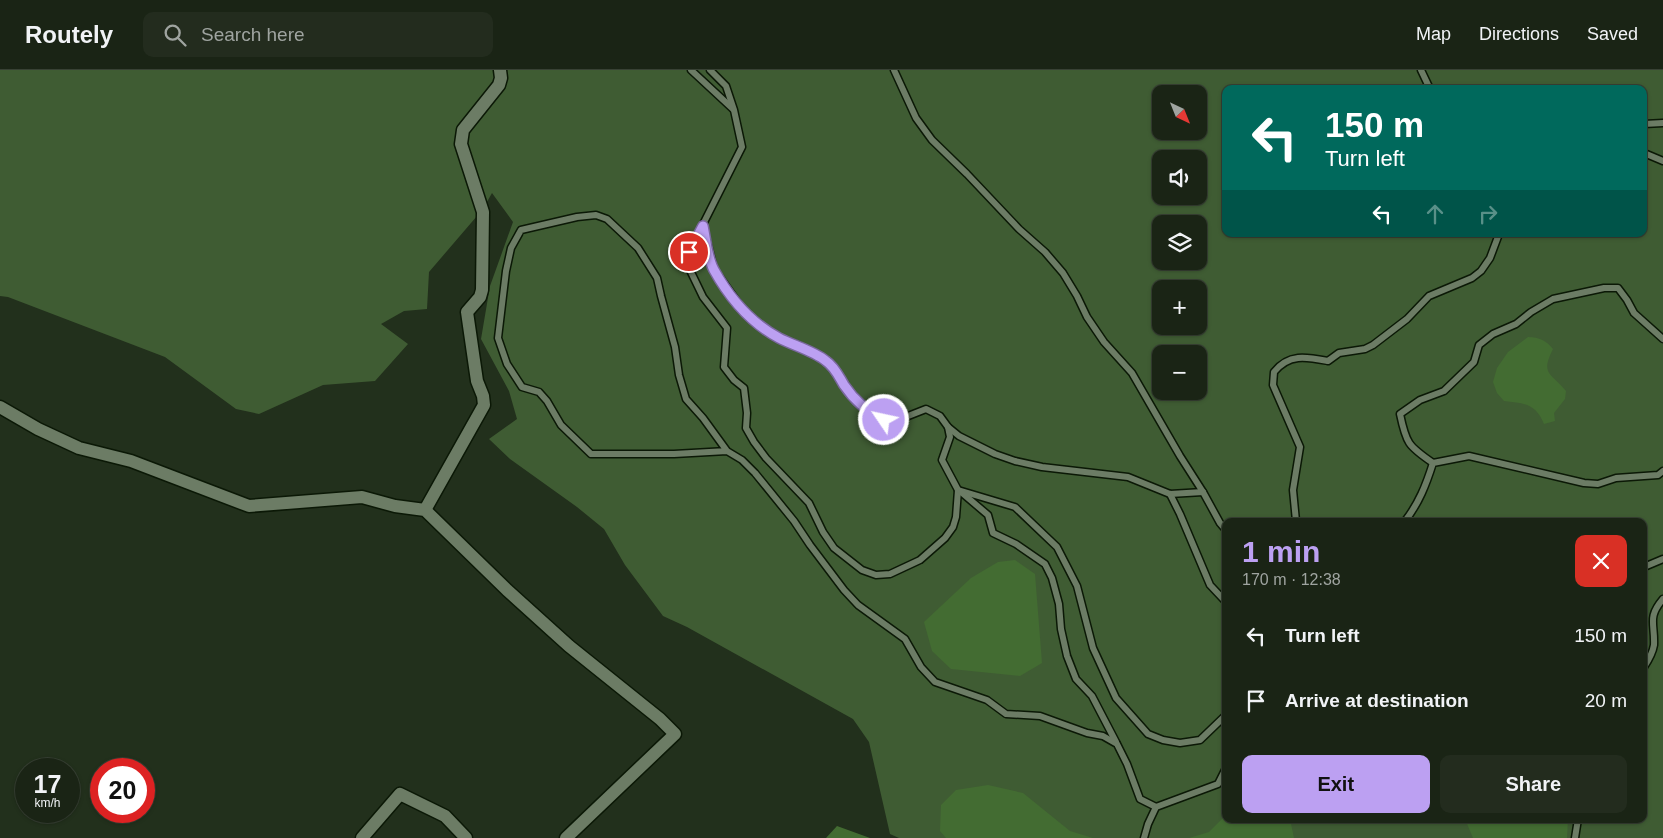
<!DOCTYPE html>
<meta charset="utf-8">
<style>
body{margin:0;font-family:Arial,sans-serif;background:#232c1e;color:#f1f3f6;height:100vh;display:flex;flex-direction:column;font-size:19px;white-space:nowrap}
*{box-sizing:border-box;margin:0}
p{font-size:16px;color:#9fa4a0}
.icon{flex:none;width:28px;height:28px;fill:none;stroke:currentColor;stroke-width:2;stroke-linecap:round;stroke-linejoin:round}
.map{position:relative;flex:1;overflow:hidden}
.panel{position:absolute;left:1222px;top:448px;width:425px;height:305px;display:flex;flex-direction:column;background:#1a2415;border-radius:10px;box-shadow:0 1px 4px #0004,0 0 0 1px #384134}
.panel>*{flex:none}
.banner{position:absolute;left:1222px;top:15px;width:425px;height:152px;border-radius:10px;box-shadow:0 1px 4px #0004,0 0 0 1px #384134;background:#00695c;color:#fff;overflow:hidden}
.needle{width:32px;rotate:137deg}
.buttons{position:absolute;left:1152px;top:15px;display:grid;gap:10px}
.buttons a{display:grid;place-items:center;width:55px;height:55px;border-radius:10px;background:#1a2415;box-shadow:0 1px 4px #0004,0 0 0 1px #384134;font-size:25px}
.speed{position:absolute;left:15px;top:688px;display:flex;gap:10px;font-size:25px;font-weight:700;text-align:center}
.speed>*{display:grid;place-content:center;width:65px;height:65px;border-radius:50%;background:#1a2415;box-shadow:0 1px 4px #0004,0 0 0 1px #384134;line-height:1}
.speed small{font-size:12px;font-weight:400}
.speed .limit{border:8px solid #d22;background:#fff;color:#111}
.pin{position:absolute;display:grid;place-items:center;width:42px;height:42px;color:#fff;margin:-21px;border:2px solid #fff;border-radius:50%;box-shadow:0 1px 5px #0007}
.me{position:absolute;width:55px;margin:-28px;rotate:304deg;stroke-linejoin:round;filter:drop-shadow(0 0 4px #0008)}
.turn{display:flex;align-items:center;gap:18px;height:105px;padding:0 20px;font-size:22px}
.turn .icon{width:65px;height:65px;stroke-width:2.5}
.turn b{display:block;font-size:35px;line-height:42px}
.lanes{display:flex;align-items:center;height:48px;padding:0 20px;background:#0003;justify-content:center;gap:25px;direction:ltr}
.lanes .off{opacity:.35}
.round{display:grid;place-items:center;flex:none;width:52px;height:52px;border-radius:10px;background:#232c1e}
.head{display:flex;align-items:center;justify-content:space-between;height:85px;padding:0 20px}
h1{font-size:30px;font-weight:700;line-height:38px;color:#bca0f2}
.cta{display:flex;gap:10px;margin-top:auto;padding:10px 20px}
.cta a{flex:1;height:58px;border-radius:10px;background:#bca0f2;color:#111;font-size:20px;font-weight:700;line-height:58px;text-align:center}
.cta a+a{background:#232c1e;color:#f1f3f6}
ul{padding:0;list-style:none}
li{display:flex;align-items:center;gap:15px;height:65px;padding:0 20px}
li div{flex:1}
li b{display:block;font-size:19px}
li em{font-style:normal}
header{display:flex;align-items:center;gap:30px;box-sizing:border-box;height:70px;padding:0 25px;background:#1a2415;border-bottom:1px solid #384134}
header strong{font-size:24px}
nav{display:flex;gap:28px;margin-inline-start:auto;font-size:18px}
.search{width:350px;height:45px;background:#232c1e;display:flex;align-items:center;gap:12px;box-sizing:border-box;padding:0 18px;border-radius:10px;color:#9fa4a0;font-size:19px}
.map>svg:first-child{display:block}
.green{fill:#3f5c33;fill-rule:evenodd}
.water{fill:#436c32}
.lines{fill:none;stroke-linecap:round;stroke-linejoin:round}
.service-casing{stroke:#0b1806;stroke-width:9}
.minor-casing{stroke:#0b1806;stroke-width:15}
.service{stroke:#6c7c65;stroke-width:6}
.minor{stroke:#6c7c65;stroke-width:12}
.route-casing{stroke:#7a689d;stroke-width:12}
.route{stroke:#bca0f2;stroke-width:9}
</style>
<header>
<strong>Routely</strong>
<div class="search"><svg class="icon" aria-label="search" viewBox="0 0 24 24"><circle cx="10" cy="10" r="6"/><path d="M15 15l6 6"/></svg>Search here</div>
<nav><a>Map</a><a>Directions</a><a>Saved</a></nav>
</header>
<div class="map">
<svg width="1663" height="768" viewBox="0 0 1663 768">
<rect width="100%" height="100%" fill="#22301c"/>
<path class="green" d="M0,0H1663V768H899L890,764L869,672L853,649L687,557L663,546L625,495L604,459L577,437L510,389L489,369L517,349L509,321L481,269L490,216L513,152L492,123L483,139L429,202L427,239L404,241L381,254L408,274L375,311L323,315L259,344L236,339L165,287L8,227L0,226ZM1226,19H1644V164H1226ZM1161,24H1199V61H1161ZM1161,89H1199V126H1161ZM1161,154H1199V191H1161ZM1161,219H1199V256H1161ZM1161,284H1199V321H1161ZM1226,451H1644V749H1226Z"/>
<g class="water">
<path d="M1528,267C1539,267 1547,271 1553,279C1540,305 1551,302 1566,321L1565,329L1554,343L1555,351L1544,354C1536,334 1524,333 1504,331L1497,323L1493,312L1497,298L1508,282Z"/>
<path d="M1015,490L1035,504L1042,593L1020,606L951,599L932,581L924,552L971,508L998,492Z"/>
<path d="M988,715L1023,723L1070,761L1093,768H946L940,761L941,735L956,720Z"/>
<path d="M1226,745V749H1290L1294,768H1189L1209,762Z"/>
<path d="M1465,749H1568L1567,768H1473Z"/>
<path d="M837,756L870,768H826Z"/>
</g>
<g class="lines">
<g class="service-casing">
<g id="service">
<path d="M691,0L733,39"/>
<path d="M710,0L726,16L734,40L742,77L689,182V198L703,227L727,258L724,297L734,310L744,318L747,343L746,358L754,372L766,388L809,433L823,462L834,478L862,500L876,505L890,504L920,490L945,468L953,457L956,447L958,420L942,390L950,367L948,357"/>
<path d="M894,0L916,48L932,70L967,104L1019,159L1045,182L1063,203L1077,226L1087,247L1104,272L1132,303L1180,386L1203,422L1220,453L1226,460"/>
<path d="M1421,0L1430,19"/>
<path d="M1644,54L1663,53"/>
<path d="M1644,83L1663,91"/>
<path d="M703,156L714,199L746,244L780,269L798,275L826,290L837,302L845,316L856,329L871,344L884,350H898L926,339L940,346L948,357L959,366L995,384L1015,391L1042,397L1128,407L1170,424L1203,422"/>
<path d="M727,381L703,348L686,329L679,305L675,277L661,226L657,208L638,178L607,149L596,145L577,147L521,160L511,178L506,201L498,268L507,294L522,317L539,322L547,331L561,355L591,384H674L727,381L742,390L755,403L794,451L810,475L844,520L858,535L905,569L921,597L935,612L987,630L1006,644L1040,646L1087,663L1103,666L1117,674L1127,694L1140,729L1156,737"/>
<path d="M1433,393C1408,376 1406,373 1400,344L1420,330L1444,321L1474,292L1479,275L1493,264L1516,254L1531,242L1553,229L1604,218H1618L1627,230L1634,243L1663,269"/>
<path d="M958,420L1015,437L1057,477L1077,516L1093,578L1116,628L1148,664L1163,670L1180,673L1200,670L1226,645"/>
<path d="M961,422L988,445L993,463L1016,474L1045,494L1052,508L1059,534L1061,559L1067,586L1076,609L1092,626L1116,672"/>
<path d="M1170,424L1180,444L1210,515L1226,532"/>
<path d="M1296,451L1293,420L1300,377L1273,315L1274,302C1289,283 1307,287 1328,291L1339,283L1365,279L1373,275L1407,249L1429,226L1472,208L1481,201L1490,188L1499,164"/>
<path d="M1405,451C1419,433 1426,415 1433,393L1469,386L1584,413L1598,414L1616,408L1658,405L1663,401"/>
<path d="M1644,497L1663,489"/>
<path d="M1644,597C1648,591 1653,581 1654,575C1655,553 1647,548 1663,529"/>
<path d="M1144,768L1148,754L1156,737L1218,714L1226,698"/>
<path d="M1575,768L1578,749"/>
</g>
</g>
<g class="minor-casing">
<g id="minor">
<path d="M0,337L38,359L79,378L131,391L249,436L362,427L395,436L425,440L507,520L569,576L660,649L675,664L566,768"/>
<path d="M425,440L484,335L483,326L477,311L467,242L480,227L482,220L483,142L461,74L463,60L499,15L501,8L500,0"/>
<path d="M362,768L400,724L445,746L466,768"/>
</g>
</g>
<use href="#service" class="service"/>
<use href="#minor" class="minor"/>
</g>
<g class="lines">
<g class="route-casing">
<path id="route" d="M689,182L703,156C706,170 707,187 714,200C729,227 751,253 779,268C792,275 814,281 826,291C835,297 839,307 844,315C854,330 868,342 884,350"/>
</g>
<use href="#route" class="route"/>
</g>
</svg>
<div class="buttons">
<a><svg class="needle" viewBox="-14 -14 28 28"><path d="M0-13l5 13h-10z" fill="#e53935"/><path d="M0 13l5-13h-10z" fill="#9fa4a0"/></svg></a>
<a><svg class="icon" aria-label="sound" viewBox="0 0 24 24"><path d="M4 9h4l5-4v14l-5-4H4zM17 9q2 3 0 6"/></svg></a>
<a><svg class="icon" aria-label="layers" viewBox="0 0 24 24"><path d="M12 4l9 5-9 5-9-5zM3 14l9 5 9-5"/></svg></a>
<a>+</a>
<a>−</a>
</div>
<div class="speed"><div>17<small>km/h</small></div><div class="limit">20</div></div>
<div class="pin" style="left:689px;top:182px;background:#d93025"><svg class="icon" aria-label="arrive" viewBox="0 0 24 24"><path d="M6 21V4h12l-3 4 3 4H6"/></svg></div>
<svg class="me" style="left:884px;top:350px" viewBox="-20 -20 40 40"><circle r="17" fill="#bca0f2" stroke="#fff" stroke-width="3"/><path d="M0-11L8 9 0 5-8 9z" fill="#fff"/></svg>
<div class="banner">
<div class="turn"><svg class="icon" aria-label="left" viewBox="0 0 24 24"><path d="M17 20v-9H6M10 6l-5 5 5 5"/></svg><div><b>150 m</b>Turn left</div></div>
<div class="lanes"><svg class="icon" aria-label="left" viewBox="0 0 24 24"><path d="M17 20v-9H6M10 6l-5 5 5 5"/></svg><svg class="icon off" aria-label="ahead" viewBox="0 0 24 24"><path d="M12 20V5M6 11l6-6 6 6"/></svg><svg class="icon off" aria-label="right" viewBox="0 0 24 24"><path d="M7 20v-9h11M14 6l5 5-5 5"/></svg></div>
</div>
<section class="panel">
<div class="head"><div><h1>1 min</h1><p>170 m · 12:38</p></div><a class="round" style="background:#d93025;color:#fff"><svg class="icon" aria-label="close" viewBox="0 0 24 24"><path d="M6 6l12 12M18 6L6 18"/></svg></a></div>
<ul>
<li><svg class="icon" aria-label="left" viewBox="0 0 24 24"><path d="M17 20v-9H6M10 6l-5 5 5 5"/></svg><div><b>Turn left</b></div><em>150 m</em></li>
<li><svg class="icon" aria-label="arrive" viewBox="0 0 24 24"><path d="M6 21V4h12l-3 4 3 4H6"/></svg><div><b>Arrive at destination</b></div><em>20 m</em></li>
</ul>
<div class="cta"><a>Exit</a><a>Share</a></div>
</section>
</div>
